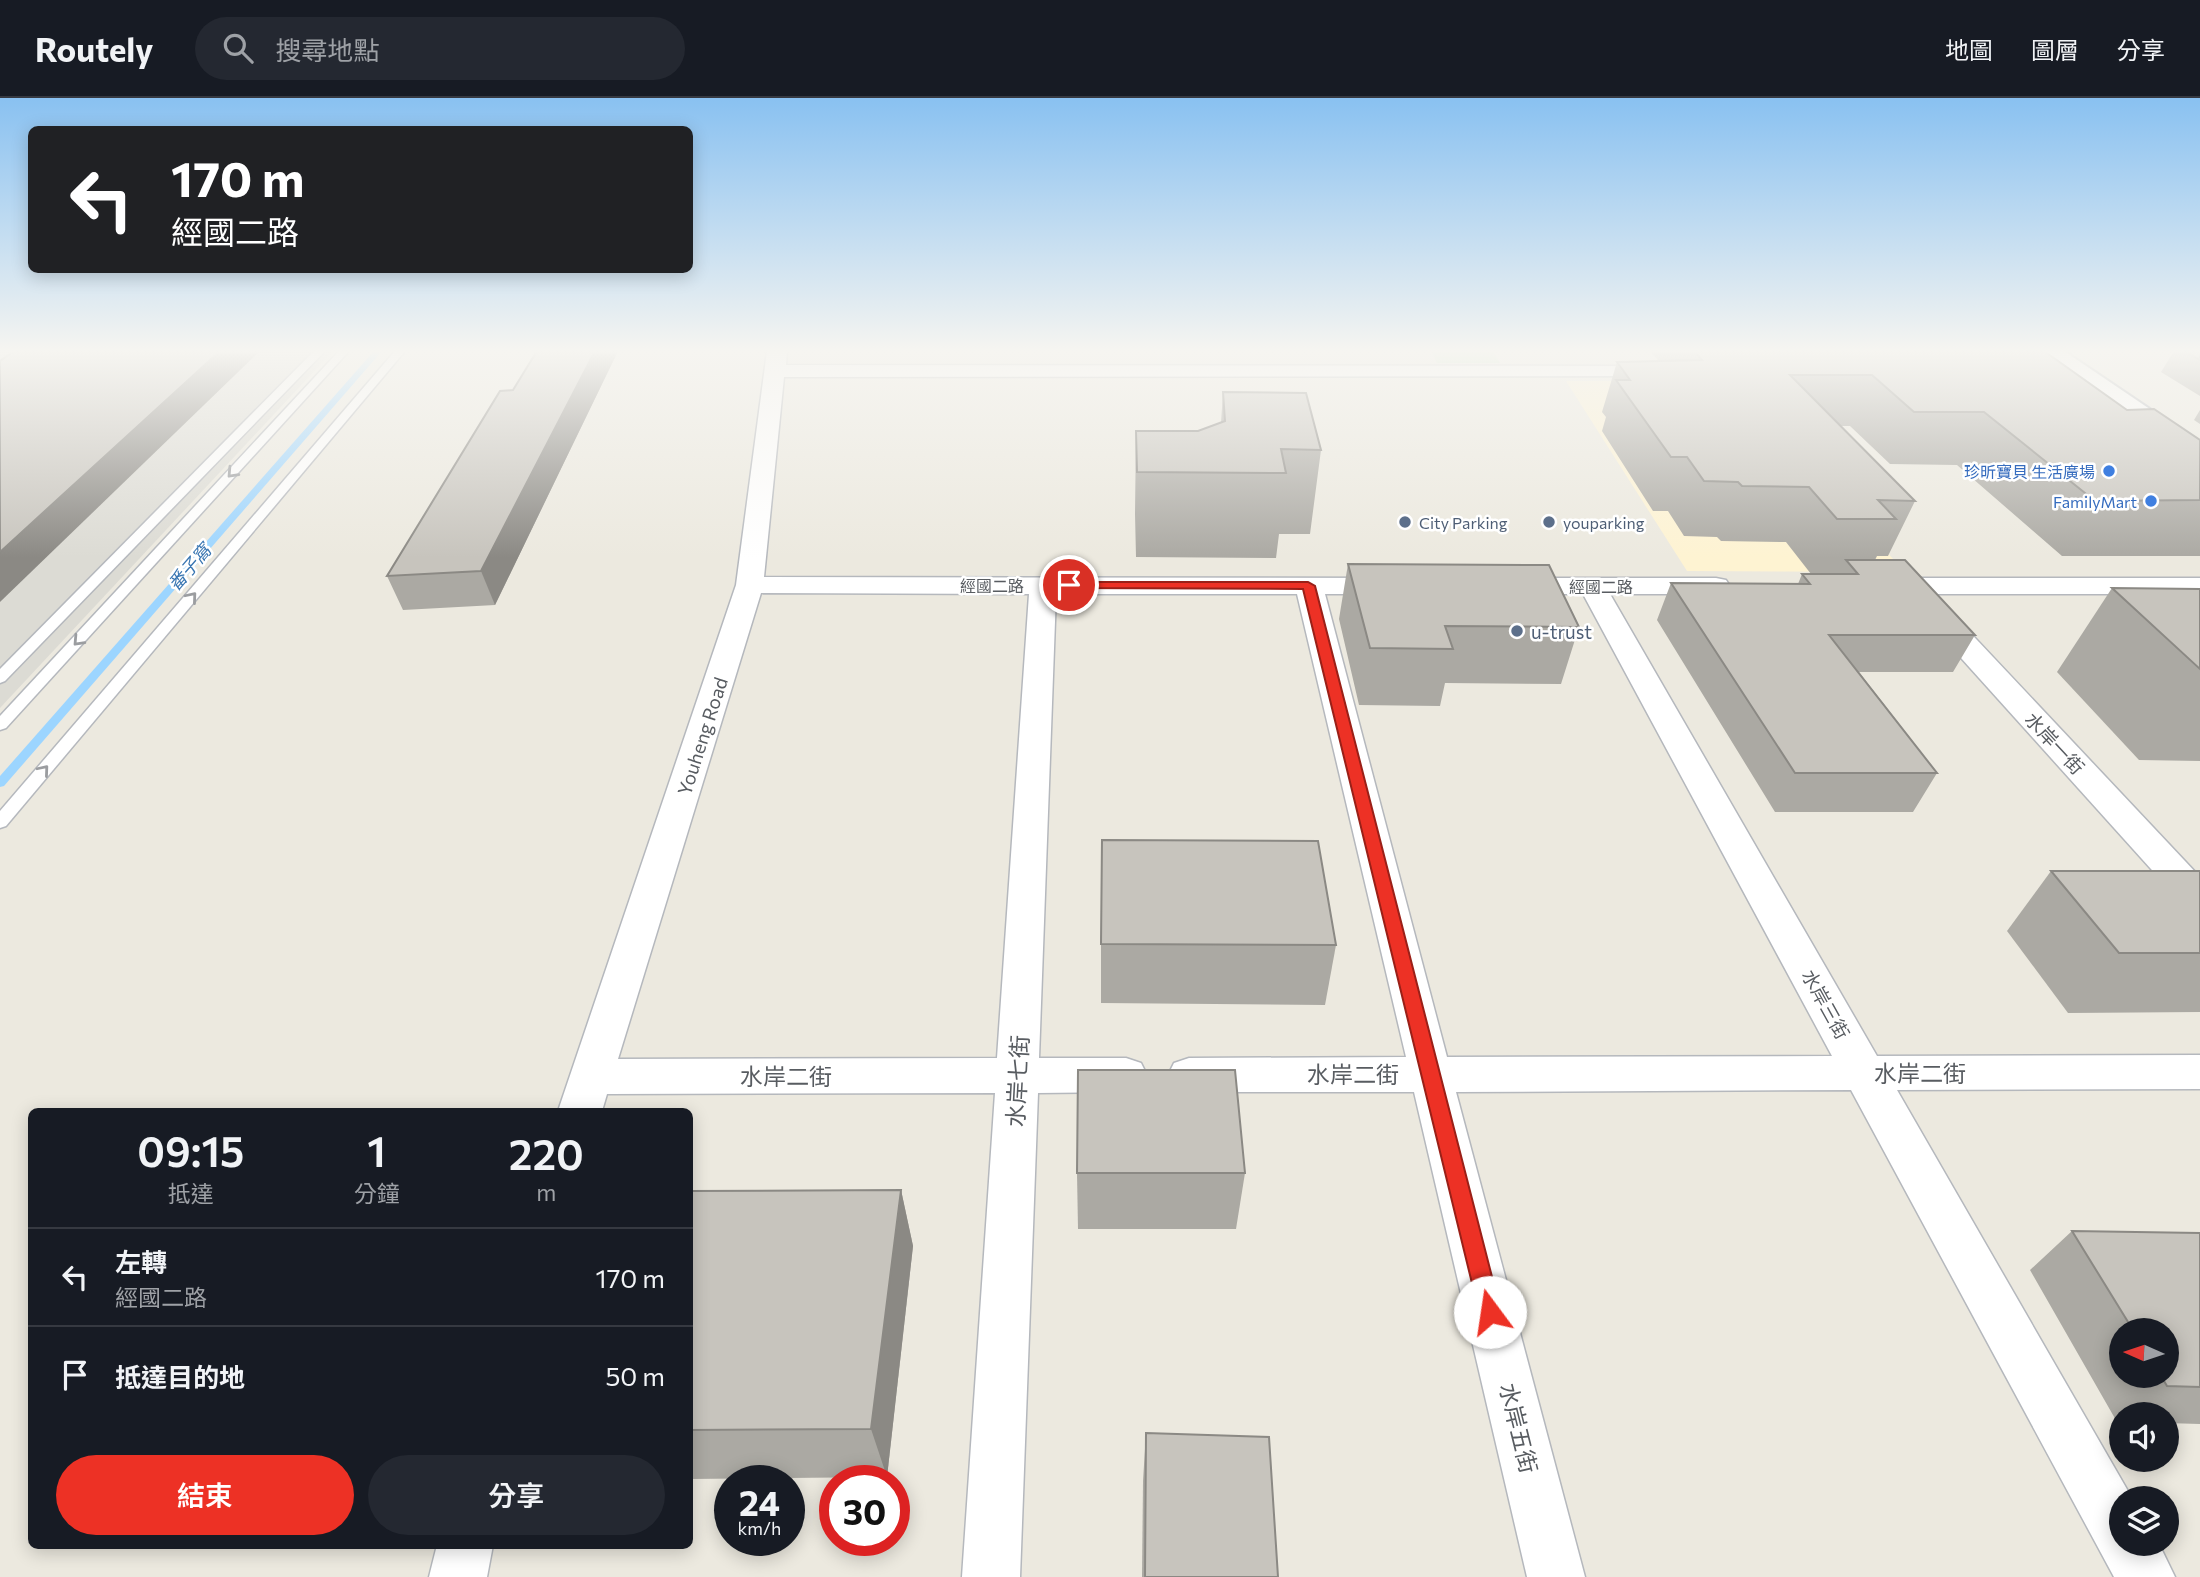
<!DOCTYPE html>
<html lang="zh-TW">
<meta charset="utf-8">
<style>
body{margin:0;font-family:Commissioner,"Noto Sans TC",sans-serif;background:#242831;color:#f1f3f6;height:100vh;display:flex;flex-direction:column;font-size:26px;white-space:nowrap}
*{box-sizing:border-box;margin:0}
p{font-size:23px;color:#9ea1a6}
.icon{flex:none;width:38px;height:38px;fill:none;stroke:currentColor;stroke-width:2;stroke-linecap:round;stroke-linejoin:round}
.map{position:relative;flex:1;overflow:hidden}
.panel{position:absolute;left:28px;top:1010px;width:665px;height:441px;display:flex;flex-direction:column;background:#171b24;border-radius:10px;box-shadow:0 4px 18px #0003}
.panel>*{flex:none}
.banner{position:absolute;left:28px;top:28px;width:665px;height:147px;border-radius:10px;box-shadow:0 4px 18px #0003;background:#202124;color:#fff;overflow:hidden}
.needle{width:46px;rotate:273deg}
.buttons{position:absolute;left:2109px;top:1220px;display:grid;gap:14px}
.buttons a{display:grid;place-items:center;width:70px;height:70px;border-radius:50%;background:#171b24;box-shadow:0 4px 18px #0003;font-size:35px}
.speed{position:absolute;left:714px;top:1367px;display:flex;gap:14px;font-size:35px;font-weight:700;text-align:center}
.speed>*{display:grid;place-content:center;width:91px;height:91px;border-radius:50%;background:#171b24;box-shadow:0 4px 18px #0003;line-height:1}
.speed small{font-size:18px;font-weight:400}
.speed .limit{border:10px solid #d22;background:#fff;color:#111}
.pin{position:absolute;display:grid;place-items:center;width:60px;height:60px;color:#fff;margin:-30px;border:4px solid #fff;border-radius:50%;box-shadow:0 2px 7px #0007}
.me{position:absolute;width:77px;margin:-38px;rotate:346deg;stroke-linejoin:round;filter:drop-shadow(0 0 5px #0008)}
.turn{display:flex;align-items:center;gap:24px;height:147px;padding:0 28px;font-size:32px}
.turn .icon{width:91px;height:91px;stroke-width:2.5}
.turn b{display:block;font-size:49px;line-height:60px}
.eta{display:flex;justify-content:space-evenly;align-items:center;height:119px;text-align:center}
.eta b{font-size:42px;font-weight:600;line-height:49px}
.cta{display:flex;gap:14px;margin-top:auto;padding:14px 28px}
.cta a{flex:1;height:80px;border-radius:42px;background:#ed3125;color:#fff;font-size:28px;font-weight:600;line-height:80px;text-align:center}
.cta a+a{background:#242831;color:#f1f3f6}
ul{padding:0;list-style:none}
li{display:flex;align-items:center;gap:21px;height:98px;padding:0 28px;border-top:2px solid #363941}
li div{flex:1}
li b{display:block;font-size:26px}
li em{font-style:normal}
header{display:flex;align-items:center;gap:42px;box-sizing:border-box;height:98px;padding:0 35px;background:#171b24;border-bottom:2px solid #363941}
header strong{font-size:33px}
nav{display:flex;gap:38px;margin-inline-start:auto;font-size:24px}
.search{width:490px;height:63px;background:#242831;display:flex;align-items:center;gap:18px;box-sizing:border-box;padding:0 24px;border-radius:38px;color:#9ea1a6;font-size:26px}
.map>svg:first-child{display:block}
.commercial{fill:#fef3d2}
.industrial{fill:#dcdbd4}
.green{fill:#bbe5ba}
.lines{fill:none;stroke-linecap:round;stroke-linejoin:round}
.stream{fill:#9cd5ff;fill-rule:evenodd}
.service-casing{stroke:#b5b8bd;stroke-width:3}
.minor-casing{stroke:#b5b8bd;stroke-width:3}
.tertiary-casing{stroke:#b5b8bd;stroke-width:4}
.service{fill:#fff;fill-rule:evenodd}
.minor{fill:#fff;fill-rule:evenodd}
.tertiary{fill:#fff;fill-rule:evenodd}
.wall{fill:#aba9a3;fill-rule:evenodd}
.shaded-wall{fill:#8b8984}
.building{fill:#c7c4bd;stroke:#8b8984;stroke-width:2}
.oneway{stroke:#9b9da0}
.route{fill:#ed3125;stroke:#9a2018;stroke-width:2}
.shop-dot{fill:#3f7fe0;stroke:#fff;stroke-width:2.5}
.service-dot{fill:#5c6f8a;stroke:#fff;stroke-width:2.5}
.labels{text-anchor:middle;dominant-baseline:central;stroke-width:5;stroke-linejoin:round;paint-order:stroke}
.far-shop-label{font-size:16px;fill:#366cbe;stroke:#fff;text-anchor:end}
.far-service-label{font-size:16px;fill:#4e5e75;stroke:#fff;text-anchor:start}
.far-street-label{font-size:16px;fill:#585c61;stroke:#fff}
.far-water-label{font-size:18px;font-style:italic;fill:#3976b2;stroke:#fff}
.service-label{font-size:19px;fill:#4e5e75;stroke:#fff;text-anchor:start}
.street-label{font-size:19px;fill:#585c61;stroke:#fff}
.near-street-label{font-size:23px;fill:#585c61;stroke:#fff}
</style>
<header>
<strong>Routely</strong>
<div class="search"><svg class="icon" aria-label="search" viewBox="0 0 24 24"><circle cx="10" cy="10" r="6"/><path d="M15 15l6 6"/></svg>搜尋地點</div>
<nav><a>地圖</a><a>圖層</a><a>分享</a></nav>
</header>
<div class="map">
<svg width="2200" height="1479" viewBox="0 0 2200 1479">
<rect width="100%" height="100%" fill="#ece9df"/>
<path class="commercial" d="M1566,283H1653L1808,368L1905,474L1687,473Z"/>
<path class="industrial" d="M0,253H333L0,610Z"/>
<path class="green" d="M1431,253H1493L1500,265H1437Z"/>
<g class="lines">
<path class="stream" d="M374,253H382L4,688L0,689V678Z"/>
<g class="service-casing">
<g id="service">
<path d="M314,253H325L5,583L0,585V571Z"/>
<path d="M339,253H349L6,630L0,632V618Z"/>
<path d="M395,253H405L6,728L0,730V713Z"/>
</g>
</g>
<g class="minor-casing">
<g id="minor">
<path d="M767,253H787L786,267L1667,268L1670,272L1667,276L1660,278L784,279L764,479L1390,480L1400,482L1404,488L1400,494L1390,496H1325L1447,959L1832,958L1583,496H1513L1503,494L1499,488L1503,482L1513,480H1716L1726,482L1730,488L1726,494L1716,496H1610L1877,958L2200,957V991L1897,992L2132,1400H2121V1446H2159L2175,1479H2114L1851,992L1456,994L1585,1479H1527L1414,994H1189L1174,989L1168,977L1174,965L1189,960L1406,959L1297,496H1056L1039,960H1126L1141,965L1147,977L1141,989L1126,994L1038,995L1020,1479H962L995,995L607,996L602,1013H558L736,487ZM761,495L1029,496L997,960L618,961Z"/>
<path d="M1884,480H2200V496H1884L1874,494L1870,488L1874,482Z"/>
<path d="M1935,506L1945,508L2200,779V815L2187,811L1925,520L1921,514L1925,508Z"/>
<path d="M437,1447H493L487,1479H429Z"/>
</g>
</g>
<g class="tertiary-casing">
<path id="tertiary" d="M2038,253H2064L2200,345V364L2191,361Z"/>
</g>
<use href="#service" class="service"/>
<use href="#minor" class="minor"/>
<use href="#tertiary" class="tertiary"/>
</g>
<g class="wall">
<path d="M537,253H618L495,507L403,512L387,478L513,292Z"/>
<path d="M1650,253H2044L2200,402V458H2062L1957,367L1890,366L1850,328H1841L1915,403L1888,458H1877L1875,462L1975,537L1953,574H1859L1937,675L1913,714H1775L1657,522L1671,485L1798,486L1802,476H1811L1786,444L1721,443L1717,439L1684,438L1668,413H1653L1602,333L1606,319L1602,314L1617,264L1659,263Z"/>
<path d="M2174,253H2200V298L2161,274Z"/>
<path d="M1223,294L1321,352L1310,436H1279L1276,460L1136,459L1135,416L1136,333H1198L1221,325Z"/>
<path d="M2200,312V326L2194,322Z"/>
<path d="M1348,466L1579,529L1561,586L1445,585L1440,608L1359,607L1339,521Z"/>
<path d="M2112,490L2200,491V663L2139,662L2057,574Z"/>
<path d="M2051,773H2200V914L2068,915L2007,833Z"/>
<path d="M1101,846L1336,847L1325,907L1101,905Z"/>
<path d="M1077,1075H1245L1236,1131H1078Z"/>
<path d="M901,1092L913,1148L887,1379L690,1381V1093Z"/>
<path d="M2072,1133L2200,1135V1326L2166,1325V1316H2121V1324H2117L2030,1172ZM2121,1232H2166V1278H2121Z"/>
<path d="M1146,1335L1278,1479H1142L1143,1383Z"/>
</g>
<g class="shaded-wall">
<path d="M220,253H260L0,504V454Z"/>
<path d="M595,253H618L495,507L481,473Z"/>
<path d="M901,1092L913,1148L887,1379L871,1331Z"/>
</g>
<g class="building">
<path d="M14,253H220L0,454V263Z"/>
<path d="M537,253H595L481,473L387,478L500,293L513,292Z"/>
<path d="M1694,253H2044L2127,312L2154,311L2200,342V402L2095,403L1984,314H1914L1872,277H1790L1915,403L1878,402L1896,421H1837L1809,389L1742,388L1738,384L1704,383L1687,359H1671L1616,282H1630L1617,264L1702,262Z"/>
<path d="M2185,253H2200V262Z"/>
<path d="M1223,294L1306,295L1321,352L1281,351L1286,375L1137,374L1136,333H1198L1225,323Z"/>
<path d="M1846,462H1905L1975,537H1829L1937,675H1795L1671,485L1810,486L1802,476H1858Z"/>
<path d="M1348,466L1549,467L1579,529L1445,528L1453,551L1370,550Z"/>
<path d="M2112,490L2200,491V571Z"/>
<path d="M1102,742L1318,743L1336,847L1101,846Z"/>
<path d="M2051,773H2200V855H2119Z"/>
<path d="M1078,972H1235L1245,1075H1077Z"/>
<path d="M901,1092L871,1331L690,1332V1093Z"/>
<path d="M2072,1133L2200,1135V1289L2167,1288L2161,1278H2166V1232H2133Z"/>
<path d="M1146,1335L1269,1339L1278,1479H1145Z"/>
</g>
<defs><path id="oneway-chevron" d="M-2-3.5L2.5 0L-2 3.5" fill="none" stroke-width="1.6" stroke-linecap="round" stroke-linejoin="round" transform="scale(1.75)"/></defs>
<g class="oneway">
<use href="#oneway-chevron" transform="translate(232 375) rotate(133)"/>
<use href="#oneway-chevron" transform="translate(192 499) rotate(-50)"/>
<use href="#oneway-chevron" transform="translate(78 543) rotate(133)"/>
<use href="#oneway-chevron" transform="translate(44 672) rotate(-50)"/>
</g>
<linearGradient id="sky" x2="0" y2="1"><stop stop-color="#89c1f1"/><stop offset="0.55" stop-color="#f6f5f1"/><stop offset="1" stop-color="#f6f5f1" stop-opacity="0"/></linearGradient>
<rect width="2200" height="460" fill="url(#sky)"/>
<path class="route" d="M1069,484H1308L1315,488L1501,1214L1498,1222L1490,1225L1482,1222L1479,1214L1303,491L1065,490L1063,487Z"/>
<g class="shop-dot">
<circle cx="2109" cy="373" r="7"/>
<circle cx="2151" cy="403" r="7"/>
</g>
<g class="service-dot">
<circle cx="1405" cy="424" r="7"/>
<circle cx="1549" cy="424" r="7"/>
<circle cx="1517" cy="533" r="7"/>
</g>
<g class="labels">
<g class="far-shop-label">
<text x="2095" y="373">珍昕寶貝 生活廣場</text>
<text x="2137" y="403">FamilyMart</text>
</g>
<g class="far-service-label">
<text x="1419" y="424">City Parking</text>
<text x="1563" y="424">youparking</text>
</g>
<g class="far-street-label">
<text x="992" y="487">經國二路</text>
<text x="1601" y="488">經國二路</text>
</g>
<g class="far-water-label">
<text transform="translate(189 469) rotate(-49)">番子窩</text>
</g>
<g class="service-label">
<text x="1531" y="533">u-trust</text>
</g>
<g class="street-label">
<text transform="translate(702 638) rotate(-72)">Youheng Road</text>
<text transform="translate(2055 645) rotate(47)">水岸一街</text>
<text transform="translate(1826 906) rotate(61)">水岸三街</text>
</g>
<g class="near-street-label">
<text x="1920" y="975">水岸二街</text>
<text x="1353" y="976">水岸二街</text>
<text x="786" y="978">水岸二街</text>
<text transform="translate(1017 983) rotate(-87)">水岸七街</text>
<text transform="translate(1519 1330) rotate(76)">水岸五街</text>
</g>
</g>
</svg>
<div class="buttons">
<a><svg class="needle" viewBox="-14 -14 28 28"><path d="M0-13l5 13h-10z" fill="#e53935"/><path d="M0 13l5-13h-10z" fill="#9ea1a6"/></svg></a>
<a><svg class="icon" aria-label="sound" viewBox="0 0 24 24"><path d="M4 9h4l5-4v14l-5-4H4zM17 9q2 3 0 6"/></svg></a>
<a><svg class="icon" aria-label="layers" viewBox="0 0 24 24"><path d="M12 4l9 5-9 5-9-5zM3 14l9 5 9-5"/></svg></a>
</div>
<div class="speed"><div>24<small>km/h</small></div><div class="limit">30</div></div>
<div class="pin" style="left:1069px;top:487px;background:#d93025"><svg class="icon" aria-label="arrive" viewBox="0 0 24 24"><path d="M6 21V4h12l-3 4 3 4H6"/></svg></div>
<svg class="me" style="left:1490px;top:1214px" viewBox="-20 -20 40 40"><circle r="19" fill="#fff"/><path d="M0-13L10 11 0 6-10 11z" fill="#ed3125"/></svg>
<div class="banner">
<div class="turn"><svg class="icon" aria-label="left" viewBox="0 0 24 24"><path d="M17 20v-9H6M10 6l-5 5 5 5"/></svg><div><b>170 m</b>經國二路</div></div>
</div>
<section class="panel">
<div class="eta">
<div><b>09:15</b><p>抵達</p></div>
<div><b>1</b><p>分鐘</p></div>
<div><b>220</b><p>m</p></div>
</div>
<ul>
<li><svg class="icon" aria-label="left" viewBox="0 0 24 24"><path d="M17 20v-9H6M10 6l-5 5 5 5"/></svg><div><b>左轉</b><p>經國二路</p></div><em>170 m</em></li>
<li><svg class="icon" aria-label="arrive" viewBox="0 0 24 24"><path d="M6 21V4h12l-3 4 3 4H6"/></svg><div><b>抵達目的地</b></div><em>50 m</em></li>
</ul>
<div class="cta"><a>結束</a><a>分享</a></div>
</section>
</div>
